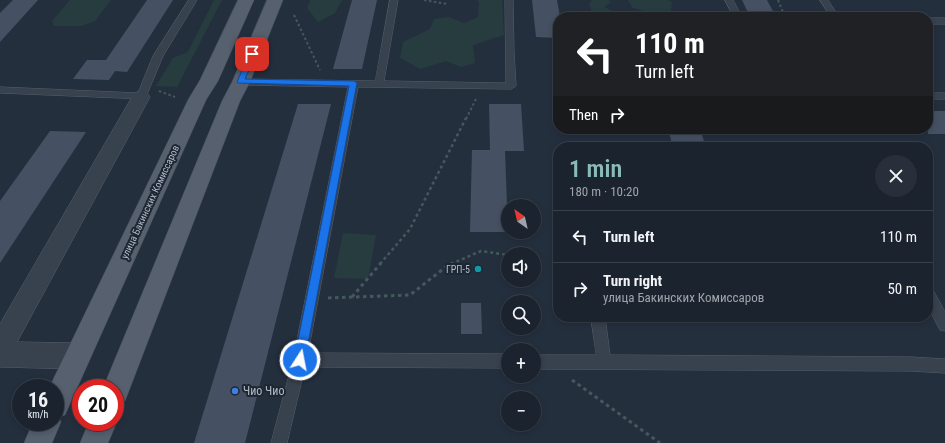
<!DOCTYPE html>
<meta charset="utf-8">
<style>
body{margin:0;font-family:"Roboto Condensed",sans-serif;background:#282f3a;color:#f1f3f6;height:100vh;display:flex;flex-direction:column;font-size:15px;white-space:nowrap}
*{box-sizing:border-box;margin:0}
p{font-size:13px;color:#a0a4aa}
.icon{flex:none;width:22px;height:22px;fill:none;stroke:currentColor;stroke-width:2;stroke-linecap:round;stroke-linejoin:round}
.map{position:relative;flex:1;overflow:hidden}
.details{position:absolute;left:553px;top:142px;width:380px;height:180px;display:flex;flex-direction:column;background:#1b232e;border-radius:16px;box-shadow:0 2px 6px #0003,0 0 0 1px #39404a}
.details>*{flex:none}
.top-card{position:absolute;left:553px;top:12px;width:380px;height:122px;border-radius:16px;box-shadow:0 2px 6px #0003,0 0 0 1px #39404a;background:#202124;color:#fff;overflow:hidden}
.needle{width:26px;rotate:326deg}
.tools{position:absolute;left:501px;top:199px;display:grid;gap:8px}
.tools a{display:grid;place-items:center;width:40px;height:40px;border-radius:50%;background:#1b232e;box-shadow:0 2px 6px #0003,0 0 0 1px #39404a;font-size:20px}
.speed{position:absolute;left:12px;top:379px;display:flex;gap:8px;font-size:20px;font-weight:700;text-align:center}
.speed>*{display:grid;place-content:center;width:52px;height:52px;border-radius:50%;background:#1b232e;box-shadow:0 2px 6px #0003,0 0 0 1px #39404a;line-height:1}
.speed small{font-size:10px;font-weight:400}
.speed .limit{border:6px solid #d22;background:#fff;color:#111}
.pin{position:absolute;display:grid;place-items:center;width:34px;height:34px;color:#fff;margin:-17px;border-radius:8px;box-shadow:0 2px 6px #0006}
.me{position:absolute;width:44px;margin:-22px;rotate:11deg;stroke-linejoin:round;filter:drop-shadow(0 0 3px #0008)}
.turn{display:flex;align-items:center;gap:14px;height:84px;padding:0 16px;font-size:18px}
.turn .icon{width:52px;height:52px;stroke-width:2.5}
.turn b{display:block;font-size:28px;line-height:34px}
.then{display:flex;align-items:center;height:38px;padding:0 16px;background:#0003;gap:8px;font-size:15px}
.round{display:grid;place-items:center;flex:none;width:42px;height:42px;border-radius:21px;background:#282f3a}
.head{display:flex;align-items:center;justify-content:space-between;height:68px;padding:0 16px}
h1{font-size:24px;font-weight:600;line-height:30px;color:#8bbbb9}
ul{padding:0;list-style:none}
li{display:flex;align-items:center;gap:12px;height:52px;padding:0 16px;border-top:1px solid #39404a}
li div{flex:1}
li b{display:block;font-size:15px}
li em{font-style:normal}
.map>svg:first-child{display:block}
.green{fill:#263c3f}
.building{fill:#455162}
.lines{fill:none;stroke-linecap:round;stroke-linejoin:round}
.lane-casing{stroke:#565f6c;stroke-width:1}
.street-casing{stroke:#565f6c;stroke-width:1}
.primary-casing{stroke:#414a57;stroke-width:1}
.path-far2{stroke:#44595c;stroke-width:2;stroke-dasharray:2.5 2.5;stroke-linecap:butt}
.path-far1{stroke:#44595c;stroke-width:2.5;stroke-dasharray:3 3;stroke-linecap:butt}
.path{stroke:#44595c;stroke-width:3;stroke-dasharray:3.5 3.5;stroke-linecap:butt}
.lane{fill:#38414e;fill-rule:evenodd}
.street{fill:#38414e;fill-rule:evenodd}
.primary{fill:#56606e;fill-rule:evenodd}
.route{fill:#1a73e8;stroke:#114b97}
.culture-dot{fill:#0f9aa8;stroke:#1d2633;stroke-width:1.5}
.shop-dot{fill:#3f7fe0;stroke:#1d2633;stroke-width:1.5}
.labels{text-anchor:middle;dominant-baseline:central;stroke-width:4;stroke-linejoin:round;paint-order:stroke}
.street-label{font-size:10px;fill:#b4bcc9;stroke:#1d2633}
.poi-label{font-size:10px;fill:#b4bcc9;stroke:#1d2633;text-anchor:end}
.near-poi-label{font-size:12px;fill:#b4bcc9;stroke:#1d2633;text-anchor:start}
</style>
<div class="map">
<svg width="945" height="443" viewBox="0 0 945 443">
<rect width="100%" height="100%" fill="#242f3e"/>
<g class="green">
<path d="M70,0H111L95,21L81,26H54L52,21Z"/>
<path d="M214,0H222L177,87L156,86L173,58L188,52Z"/>
<path d="M310,0H342L335,13L318,22L307,8Z"/>
<path d="M477,0H502L504,35L473,45L475,63L461,67L446,61L420,69L400,58L403,42L430,29L434,19L449,17L464,23L478,17L479,2Z"/>
<path d="M592,0H609L611,2L604,7L625,17H594L589,4Z"/>
<path d="M629,0H668L672,2L670,16L671,17H652L650,13L633,8L628,1Z"/>
<path d="M343,233L376,235L368,279L334,278Z"/>
</g>
<g class="building">
<path d="M13,0H38L0,42V13Z"/>
<path d="M147,0H173L127,72L115,71L109,80L73,79L87,60H106Z"/>
<path d="M352,0H377L362,69H333Z"/>
<path d="M532,0H557L560,17H558V38L536,37Z"/>
<path d="M742,0H767L776,17H750Z"/>
<path d="M298,104H331L245,443H194Z"/>
<path d="M489,104H521L524,151H505L508,232H470L472,150H490Z"/>
<rect x="928" y="111" width="17" height="23"/>
<path d="M668,129H700L706,147H673Z"/>
<path d="M50,131L86,132L0,263V201Z"/>
<path d="M461,303H481L482,334H461Z"/>
</g>
<g class="lines">
<g class="lane-casing">
<g id="lane">
<path d="M189,0H197L163,56L145,99L0,93V87L138,93L153,56Z"/>
<path d="M390,0H398L384,81L506,83L505,0H513L514,52L516,86L511,89L358,87L308,353L508,354V368L305,367L287,443H271L293,360L348,87L241,85L236,82L241,79L375,81Z"/>
<path d="M725,0H733L742,17H734Z"/>
<path d="M820,0H828L839,17H831Z"/>
<rect x="928" y="18" width="17" height="6"/>
<rect x="928" y="93" width="17" height="6"/>
<path d="M928,288L933,290L945,312V331L940,330L928,307Z"/>
<path d="M591,317H605L610,355L911,357L945,359V373L911,371L534,369V355H596Z"/>
</g>
</g>
<g class="street-casing">
<path id="street" d="M141,91L147,93L150,97L17,342L78,343L87,347L91,356L87,365L78,369L0,367V324L132,97L135,93Z"/>
</g>
<g class="primary-casing">
<g id="primary">
<path d="M238,0H254L218,81L206,100L65,415L59,417L61,422L52,443H24L33,422H55V388H49L188,100L200,80Z"/>
<path d="M267,0H283L250,82L240,101L125,401L115,405V388H103L222,101L232,82Z"/>
<path d="M115,417L117,422L108,443H80L89,422H115Z"/>
</g>
</g>
<g class="path-far2">
<path d="M424,0L447,4"/>
<path d="M778,0L785,17"/>
<path d="M294,15L320,70"/>
<path d="M159,91L175,97"/>
<path d="M466,119L476,99"/>
</g>
<g class="path-far1">
<path d="M380,264L410,229L466,118"/>
<path d="M451,264L481,251L508,255"/>
</g>
<g class="path">
<path d="M352,297L381,263"/>
<path d="M328,298L410,295L447,266L453,263"/>
<path d="M572,380L660,443"/>
</g>
<use href="#lane" class="lane"/>
<use href="#street" class="street"/>
<use href="#primary" class="primary"/>
</g>
<path class="route" d="M252,52L256,54L245,79L354,81L357,83L305,360L303,364L300,365L296,364L294,360L349,86L238,83L237,82L249,54Z"/>
<circle class="culture-dot" cx="478" cy="269" r="4"/>
<circle class="shop-dot" cx="235" cy="391" r="4"/>
<g class="labels">
<g class="street-label">
<text transform="translate(150 202) rotate(-65)">улица Бакинских Комиссаров</text>
</g>
<g class="poi-label">
<text x="470" y="269">ГРП-5</text>
</g>
<g class="near-poi-label">
<text x="243" y="391">Чио Чио</text>
</g>
</g>
</svg>
<div class="tools">
<a><svg class="needle" viewBox="-14 -14 28 28"><path d="M0-13l5 13h-10z" fill="#e53935"/><path d="M0 13l5-13h-10z" fill="#a0a4aa"/></svg></a>
<a><svg class="icon" aria-label="sound" viewBox="0 0 24 24"><path d="M4 9h4l5-4v14l-5-4H4zM17 9q2 3 0 6"/></svg></a>
<a><svg class="icon" aria-label="search" viewBox="0 0 24 24"><circle cx="10" cy="10" r="6"/><path d="M15 15l6 6"/></svg></a>
<a>+</a>
<a>−</a>
</div>
<div class="speed"><div>16<small>km/h</small></div><div class="limit">20</div></div>
<div class="pin" style="left:252px;top:54px;background:#d93025"><svg class="icon" aria-label="arrive" viewBox="0 0 24 24"><path d="M6 21V4h12l-3 4 3 4H6"/></svg></div>
<svg class="me" style="left:300px;top:360px" viewBox="-20 -20 40 40"><circle r="17" fill="#1a73e8" stroke="#fff" stroke-width="3"/><path d="M0-11L8 9 0 5-8 9z" fill="#fff"/></svg>
<div class="top-card">
<div class="turn"><svg class="icon" aria-label="left" viewBox="0 0 24 24"><path d="M17 20v-9H6M10 6l-5 5 5 5"/></svg><div><b>110 m</b>Turn left</div></div>
<div class="then">Then<svg class="icon" aria-label="right" viewBox="0 0 24 24"><path d="M7 20v-9h11M14 6l5 5-5 5"/></svg></div>
</div>
<section class="details">
<div class="head"><div><h1>1 min</h1><p>180 m · 10:20</p></div><a class="round"><svg class="icon" aria-label="close" viewBox="0 0 24 24"><path d="M6 6l12 12M18 6L6 18"/></svg></a></div>
<ul>
<li><svg class="icon" aria-label="left" viewBox="0 0 24 24"><path d="M17 20v-9H6M10 6l-5 5 5 5"/></svg><div><b>Turn left</b></div><em>110 m</em></li>
<li><svg class="icon" aria-label="right" viewBox="0 0 24 24"><path d="M7 20v-9h11M14 6l5 5-5 5"/></svg><div><b>Turn right</b><p>улица Бакинских Комиссаров</p></div><em>50 m</em></li>
</ul>
</section>
</div>
